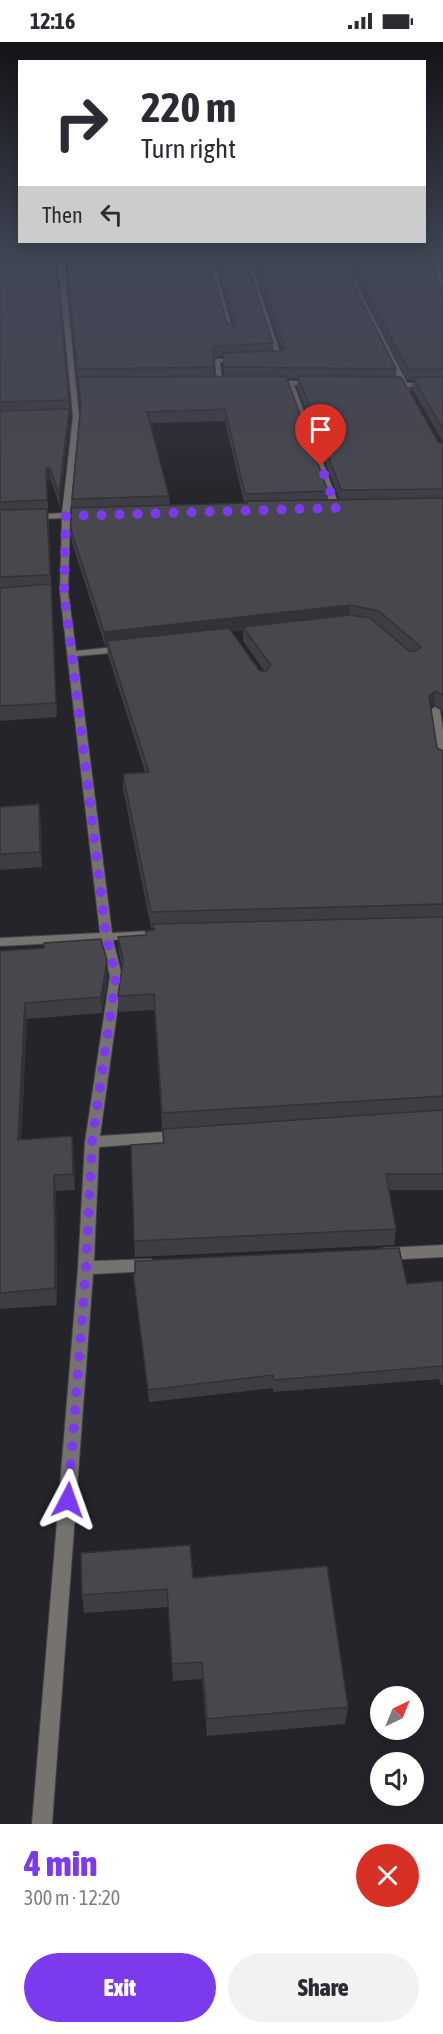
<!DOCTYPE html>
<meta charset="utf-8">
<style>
body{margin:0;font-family:"Asap Condensed",sans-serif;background:#f2f2f3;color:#2b2b33;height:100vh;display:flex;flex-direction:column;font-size:22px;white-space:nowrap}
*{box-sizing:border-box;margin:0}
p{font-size:20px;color:#7c7c81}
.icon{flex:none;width:33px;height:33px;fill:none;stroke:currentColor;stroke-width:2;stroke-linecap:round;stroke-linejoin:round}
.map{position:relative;height:1782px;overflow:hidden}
.side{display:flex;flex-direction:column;background:#fff;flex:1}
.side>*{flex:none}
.guide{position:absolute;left:18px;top:18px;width:408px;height:183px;border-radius:0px;box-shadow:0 3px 15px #0003;background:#fff;color:#2b2b33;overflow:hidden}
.needle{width:39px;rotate:43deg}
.buttons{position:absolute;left:370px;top:1644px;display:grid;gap:12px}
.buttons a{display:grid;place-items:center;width:54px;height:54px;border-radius:50%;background:#fff;box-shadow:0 3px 15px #0003;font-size:30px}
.pin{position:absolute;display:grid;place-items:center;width:51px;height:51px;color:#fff;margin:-62px -26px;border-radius:50% 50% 50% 0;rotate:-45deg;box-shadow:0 0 6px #0007}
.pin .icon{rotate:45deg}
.me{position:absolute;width:66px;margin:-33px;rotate:4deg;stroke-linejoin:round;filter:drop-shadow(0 0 4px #0008)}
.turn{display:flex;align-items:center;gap:21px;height:126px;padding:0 24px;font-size:27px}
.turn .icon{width:78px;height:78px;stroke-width:2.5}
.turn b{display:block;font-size:42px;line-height:51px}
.then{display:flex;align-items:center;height:57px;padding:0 24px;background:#0003;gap:12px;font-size:22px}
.round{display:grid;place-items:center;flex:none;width:63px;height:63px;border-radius:32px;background:#f2f2f3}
.overview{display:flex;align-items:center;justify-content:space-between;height:102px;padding:0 24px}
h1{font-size:36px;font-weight:800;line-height:45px;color:#7c3aed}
.button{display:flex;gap:12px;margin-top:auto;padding:12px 24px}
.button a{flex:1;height:69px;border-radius:36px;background:#7c3aed;color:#fff;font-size:24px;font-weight:800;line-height:69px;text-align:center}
.button a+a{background:#f2f2f3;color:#2b2b33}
.status{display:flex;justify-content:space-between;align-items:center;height:42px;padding:0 30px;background:#fff;direction:ltr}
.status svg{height:16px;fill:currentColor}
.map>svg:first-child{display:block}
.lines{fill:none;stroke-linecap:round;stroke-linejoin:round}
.street-casing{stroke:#424147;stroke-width:2}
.street{fill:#757270;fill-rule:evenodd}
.wall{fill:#3e3d43;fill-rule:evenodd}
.shaded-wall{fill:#323237}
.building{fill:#48474e;stroke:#323237;stroke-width:1.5}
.route{stroke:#7c3aed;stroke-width:10;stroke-dasharray:0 18}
</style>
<div class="status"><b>12:16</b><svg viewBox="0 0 49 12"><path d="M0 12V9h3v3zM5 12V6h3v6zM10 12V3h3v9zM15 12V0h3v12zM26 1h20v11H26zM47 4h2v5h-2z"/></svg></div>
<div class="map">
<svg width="443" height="1782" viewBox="0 0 443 1782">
<rect width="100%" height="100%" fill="#25242a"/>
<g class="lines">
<g class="street-casing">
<g id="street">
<path d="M190,216H221L213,218L234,292L229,291L208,218L192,219Z"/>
<path d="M244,216H249L282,317L271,319L268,317L276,315Z"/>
<path d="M338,216H343L407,341L443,340V344L408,345L410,348L407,350L402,345L386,344L385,343L400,341Z"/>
<path d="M434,216H439C439,230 443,241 443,255L440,253L433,231Z"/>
<path d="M61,220L64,222L79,374L70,471L77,473L70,476L68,550L76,609L123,604L128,607L123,610L77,614L112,891L163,888L169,892L163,896L113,898L122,934L100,1094L178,1089L183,1090L185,1094L183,1098L178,1099L99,1105L94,1219L151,1217L156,1219L159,1223L156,1227L151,1229L93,1232L52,1782H32L78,1226L85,1100L110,934L101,899L0,904V896L100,891L60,550L62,476L0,479V475L62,471L73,374L58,222Z"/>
<path d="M241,316L239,319L220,320L222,340L217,341L215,317Z"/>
<path d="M271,339H314L317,341L314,343H294L340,466L339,468L332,466L287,343L269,342L268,341Z"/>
<path d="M435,665L440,668L443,688V724L438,721L430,668Z"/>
<path d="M443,1203V1215L384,1218L379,1216L376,1212L379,1208L384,1206Z"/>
</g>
</g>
<use href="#street" class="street"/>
</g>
<g class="wall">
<path d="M0,216H208L227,281L234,283L216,220V216H245L273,301V310L280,309L282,308L251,216H340L396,327V335L438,400L443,402V673L442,668L434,663L431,665L437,706L443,709V1148H389L396,1187L394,1203L135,1215L134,1199L163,1101L154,968L119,970L118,954L122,926L119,911L118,895L146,893L153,888V886H151L123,747V732L145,730L108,613L107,603L105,604L72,501L71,488L72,466V457L80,365L66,218H57L70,370L60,466L51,438L47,439L57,675L0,679ZM223,314L224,334L214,335L213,317L215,315ZM287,336L298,337L297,345L339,457L328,458V449ZM225,379L244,461L170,463L169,454L150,381ZM243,588V599L265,630L259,628L231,590Z"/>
<path d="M343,216H432V221L439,244L443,246V400L412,346L413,338H407Z"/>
<path d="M441,216H443V233Z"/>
<path d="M0,765L41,777L42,825L0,828Z"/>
<path d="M0,909L107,918L108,934L102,971L27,977L21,1098L72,1094L74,1111L75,1148L56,1149L57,1263L0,1267Z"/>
<path d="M133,1231L407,1242L443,1239V1343H441L439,1337L273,1350V1346L149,1360Z"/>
<path d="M193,1536L348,1665L345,1682L207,1694L202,1637L173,1639L168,1565L84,1571L82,1553Z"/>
</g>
<g class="shaded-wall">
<path d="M215,304V315L213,317V306Z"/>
<path d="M69,367V378L60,466L59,453Z"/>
<path d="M46,426H50L51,438L47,439L48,470Z"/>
<path d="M51,542L52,556L57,675L56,661Z"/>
<path d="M350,563L349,577L243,585V588L108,603L107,599V603L105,604L104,590Z"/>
<path d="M435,649L434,663L428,668L429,654Z"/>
<path d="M39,762L41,777L42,825L40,810Z"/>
<path d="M107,918L108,934L102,971L101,955Z"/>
<path d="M25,961L27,977L20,1115L18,1098Z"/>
<path d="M72,1094L74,1111L75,1148L73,1132Z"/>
<path d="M54,1133L56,1149L57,1263L55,1246Z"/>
</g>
<g class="building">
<path d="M56,216L69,358L0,360V219Z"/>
<path d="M66,216H208L227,281L234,284L236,281L217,216H245L273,301L215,304L213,306L214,325L77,327Z"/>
<path d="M255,216H340L396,327L224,325L223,311L280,309L285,306Z"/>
<path d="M349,216H432V221L439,244L443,246V327H408Z"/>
<path d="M286,334L328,449L245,452L225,367L147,370L169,454L72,457L81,363L78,335Z"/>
<path d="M298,334L401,335L438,400L443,402V447L341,448Z"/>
<path d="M413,335H443V387Z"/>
<path d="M69,367L59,453L50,426H46L47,458L0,460V369Z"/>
<path d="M443,456V653L435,649L429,654L437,706L443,709V862L151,870L123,732L149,730L107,599L229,586L259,628L265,630L271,623L243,585L350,573L370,576L409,609H416L421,605L379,569L350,563L104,590L71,488V466L247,461V459H264Z"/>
<path d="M47,467L50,533L0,535V468Z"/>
<path d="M51,542L56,661L0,664V546Z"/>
<path d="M39,762L40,810L0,812V765Z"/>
<path d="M443,875V1054L162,1071L154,952L118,954L123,918L118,895L146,893V889L154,888L153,882Z"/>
<path d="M101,897L107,918L101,955L25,961L18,1098L72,1094L73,1132L54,1133L55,1246L0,1251V909L44,906V901Z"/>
<path d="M443,1068V1132H386L396,1187L134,1199L131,1103L164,1101L163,1087Z"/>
<path d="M399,1206L407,1242L443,1239V1329L442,1324L274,1338L273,1333L148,1348L133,1231H135V1219Z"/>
<path d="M190,1503L193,1536L327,1524L348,1665L207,1677L202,1620L172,1622L167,1547L82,1553L81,1511Z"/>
</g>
<linearGradient id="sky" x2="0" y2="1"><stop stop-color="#141417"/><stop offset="0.46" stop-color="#404555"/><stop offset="1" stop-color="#404555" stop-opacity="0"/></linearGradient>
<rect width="443" height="465" fill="url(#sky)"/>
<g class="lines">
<path class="route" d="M68,1458L86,1226L92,1100L116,934L106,893L64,550L66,474L336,466L321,424"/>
</g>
</svg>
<div class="buttons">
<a><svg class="needle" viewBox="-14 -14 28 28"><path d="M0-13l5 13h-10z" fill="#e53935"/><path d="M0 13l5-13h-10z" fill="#7c7c81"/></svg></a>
<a><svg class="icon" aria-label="sound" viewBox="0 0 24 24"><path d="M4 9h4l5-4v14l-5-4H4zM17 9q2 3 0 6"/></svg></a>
</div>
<div class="pin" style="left:321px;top:424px;background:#d93025"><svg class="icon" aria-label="arrive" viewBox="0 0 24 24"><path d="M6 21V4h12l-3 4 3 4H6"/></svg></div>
<svg class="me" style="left:68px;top:1458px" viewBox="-20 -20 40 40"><path d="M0-17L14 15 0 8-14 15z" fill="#7c3aed" stroke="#fff" stroke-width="4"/></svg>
<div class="guide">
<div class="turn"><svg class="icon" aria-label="right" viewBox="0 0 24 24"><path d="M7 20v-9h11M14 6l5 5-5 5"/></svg><div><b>220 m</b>Turn right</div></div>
<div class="then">Then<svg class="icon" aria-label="left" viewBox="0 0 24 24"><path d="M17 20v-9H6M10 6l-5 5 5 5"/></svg></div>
</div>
</div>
<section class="side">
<div class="overview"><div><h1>4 min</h1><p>300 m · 12:20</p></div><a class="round" style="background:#d93025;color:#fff"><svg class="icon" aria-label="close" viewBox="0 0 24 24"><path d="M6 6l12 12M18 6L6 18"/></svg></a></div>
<div class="button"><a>Exit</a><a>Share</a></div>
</section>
